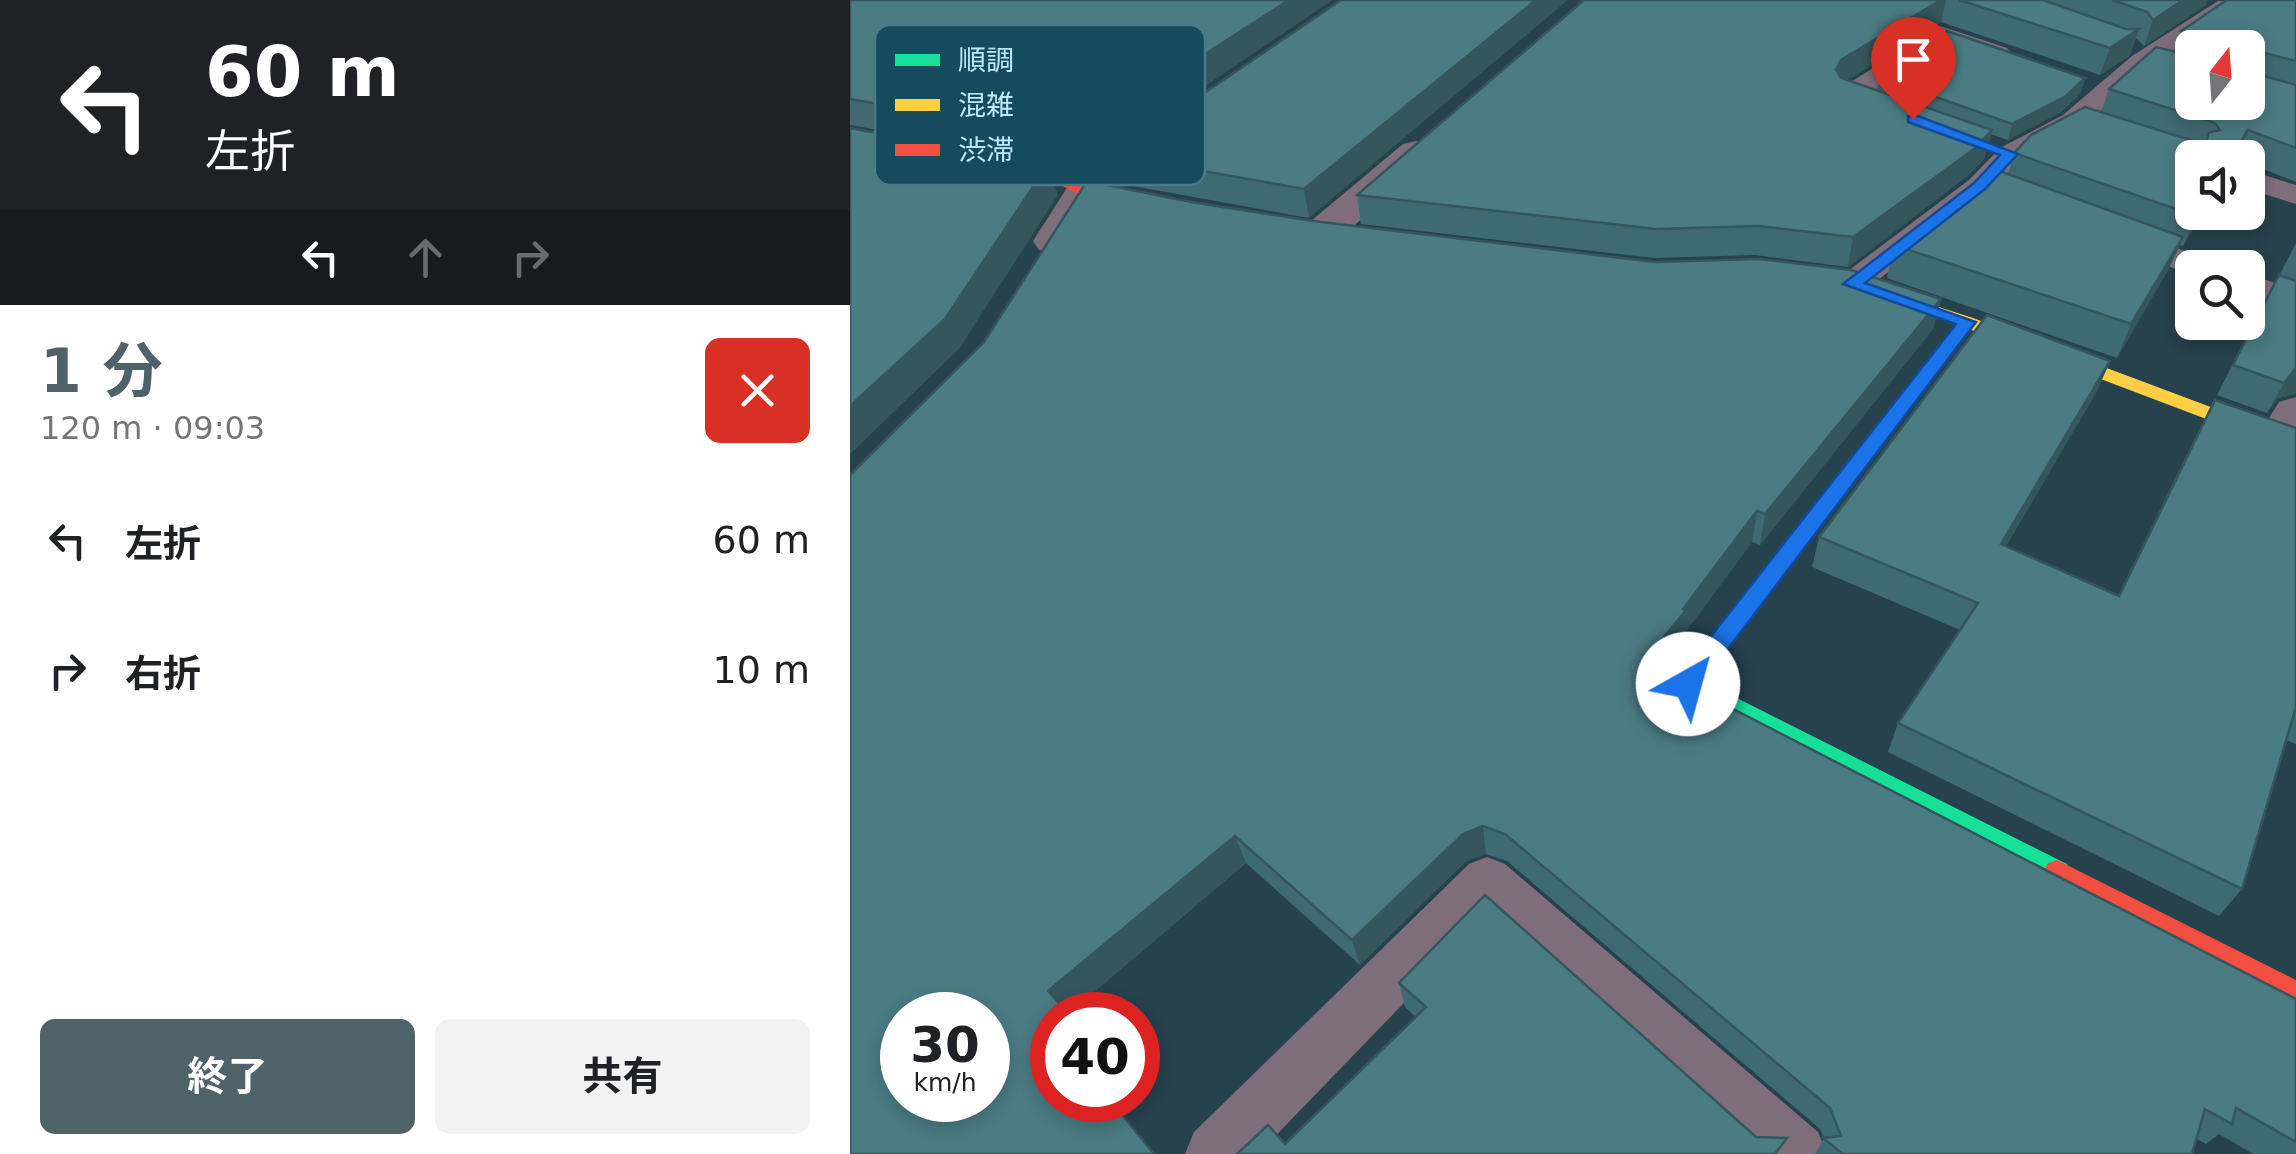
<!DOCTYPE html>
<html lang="ja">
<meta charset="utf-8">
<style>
body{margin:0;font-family:"DejaVu Sans","Noto Sans JP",sans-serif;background:#f2f2f2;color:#202124;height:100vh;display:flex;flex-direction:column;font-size:38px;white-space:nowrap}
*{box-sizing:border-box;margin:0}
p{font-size:32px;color:#757577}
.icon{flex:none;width:55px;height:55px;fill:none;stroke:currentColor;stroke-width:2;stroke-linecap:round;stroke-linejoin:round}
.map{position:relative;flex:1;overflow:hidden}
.side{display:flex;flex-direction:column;background:#fff;width:850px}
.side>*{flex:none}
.top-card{background:#202124;color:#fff;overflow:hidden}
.needle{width:65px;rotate:17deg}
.buttons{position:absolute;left:1325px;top:30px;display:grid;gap:20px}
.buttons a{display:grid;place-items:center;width:90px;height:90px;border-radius:15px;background:#fff;box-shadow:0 5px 15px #0003;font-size:50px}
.speed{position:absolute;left:30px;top:992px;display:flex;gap:20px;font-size:50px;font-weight:700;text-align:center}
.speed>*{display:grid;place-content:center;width:130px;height:130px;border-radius:50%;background:#fff;box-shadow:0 5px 15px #0003;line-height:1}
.speed small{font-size:25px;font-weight:400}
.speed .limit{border:15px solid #d22;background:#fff;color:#111}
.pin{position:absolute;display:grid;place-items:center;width:85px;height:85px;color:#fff;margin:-102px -42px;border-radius:50% 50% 50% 0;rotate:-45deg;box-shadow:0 0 10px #0007}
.pin .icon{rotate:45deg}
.me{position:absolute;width:110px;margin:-55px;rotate:38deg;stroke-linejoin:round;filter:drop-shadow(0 0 8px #0008)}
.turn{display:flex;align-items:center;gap:35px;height:210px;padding:0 40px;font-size:45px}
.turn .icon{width:130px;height:130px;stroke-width:2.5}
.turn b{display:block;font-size:70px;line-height:85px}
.lanes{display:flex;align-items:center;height:95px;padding:0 40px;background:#0003;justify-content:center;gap:50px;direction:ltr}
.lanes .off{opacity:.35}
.round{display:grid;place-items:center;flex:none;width:105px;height:105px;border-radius:15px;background:#f2f2f2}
.summary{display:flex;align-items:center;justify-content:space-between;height:170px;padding:0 40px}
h1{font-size:60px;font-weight:700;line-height:75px;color:#4f6169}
.action{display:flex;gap:20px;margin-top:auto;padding:20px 40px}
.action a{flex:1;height:115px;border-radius:15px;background:#4f6169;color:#fff;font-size:40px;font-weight:700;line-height:115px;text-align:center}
.action a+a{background:#f2f2f2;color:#202124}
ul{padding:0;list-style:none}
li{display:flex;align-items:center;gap:30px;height:130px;padding:0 40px}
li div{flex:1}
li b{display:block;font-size:38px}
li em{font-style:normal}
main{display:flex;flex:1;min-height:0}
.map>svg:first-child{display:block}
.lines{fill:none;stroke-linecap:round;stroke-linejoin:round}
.lane{fill:#7e6d7b;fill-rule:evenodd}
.street{fill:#7e6d7b;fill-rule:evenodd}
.fast{fill:#16e098;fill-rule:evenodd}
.slow{fill:#ffcf43;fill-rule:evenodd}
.jam{fill:#f24e42;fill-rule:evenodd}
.wall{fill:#406a71;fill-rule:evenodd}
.shaded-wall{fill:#34565c}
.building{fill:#4b7b83;stroke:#34565c;stroke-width:2.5;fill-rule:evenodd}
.route{fill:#1a73e8;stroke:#114b97;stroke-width:2.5}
.key{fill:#164a5d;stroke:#487a8c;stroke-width:2.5}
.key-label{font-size:28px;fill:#bde9fb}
</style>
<main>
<section class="side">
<div class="top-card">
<div class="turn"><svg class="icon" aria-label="left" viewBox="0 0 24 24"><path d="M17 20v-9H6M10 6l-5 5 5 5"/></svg><div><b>60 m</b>左折</div></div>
<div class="lanes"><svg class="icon" aria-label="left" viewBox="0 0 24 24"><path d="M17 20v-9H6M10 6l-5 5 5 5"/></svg><svg class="icon off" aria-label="ahead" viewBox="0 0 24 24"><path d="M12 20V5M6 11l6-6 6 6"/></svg><svg class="icon off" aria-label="right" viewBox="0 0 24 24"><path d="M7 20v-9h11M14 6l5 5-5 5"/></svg></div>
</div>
<div class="summary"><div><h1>1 分</h1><p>120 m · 09:03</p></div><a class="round" style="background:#d93025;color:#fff"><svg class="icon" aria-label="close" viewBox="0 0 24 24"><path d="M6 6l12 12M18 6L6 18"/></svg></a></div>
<ul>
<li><svg class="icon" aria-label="left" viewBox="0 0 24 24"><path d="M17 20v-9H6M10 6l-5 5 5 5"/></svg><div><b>左折</b></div><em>60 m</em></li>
<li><svg class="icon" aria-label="right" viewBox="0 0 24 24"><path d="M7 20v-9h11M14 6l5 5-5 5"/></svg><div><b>右折</b></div><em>10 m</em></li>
</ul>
<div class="action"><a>終了</a><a>共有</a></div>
</section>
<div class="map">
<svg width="1446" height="1154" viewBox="0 0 1446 1154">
<rect width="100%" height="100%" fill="#26424d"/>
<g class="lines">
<g class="lane">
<path d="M1368,1H1386L1389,6L1300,66L1233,127L1170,160L1141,192L1014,291H990L985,284L990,277L1119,180L1150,148L1213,115L1282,56Z"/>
<path d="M1090,26L1157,48L1161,53L1148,61L1093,42L1019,94L1043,102L1047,108L1043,114L1033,116L988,102L985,96L988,90Z"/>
<path d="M1398,170L1446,185V204L1398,189Z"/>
<path d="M1269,228L1364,261L1369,268H1342V275L1258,244L1253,237L1258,230Z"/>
<path d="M1398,274L1446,290V312L1398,295Z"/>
<path d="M637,857L655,864L968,1132L977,1154H901L638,916L408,1154H335L344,1132L619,864Z"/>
</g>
<g class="street">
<path d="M327,112L340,115L345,123L340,131L249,198L217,250L203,253L189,250L183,241L220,183L314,115Z"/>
<path d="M566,141L579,144L585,152L579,160L483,244L469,247L455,244L449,235L455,226L553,144Z"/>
<path d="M1446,397V452L1430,456L1413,452L1405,440L1429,402Z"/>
</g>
<path class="fast" d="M1117,317L1123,318V326L853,681L1217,864L1221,873L1217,882L1207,886L828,691L825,684L1111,318Z"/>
<path class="slow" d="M1017,284L1123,318L1446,439V453L1111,326L1011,293L1008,289Z"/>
<g class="jam">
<path d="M0,134L207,172L239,187L310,206L302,211L228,194L203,181L0,144Z"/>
<path d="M1207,860L1446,980V1011L1197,882L1193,873L1197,864Z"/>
</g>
</g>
<g class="wall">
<path d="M0,0H482L229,171L208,162L0,125Z"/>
<path d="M491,0L459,218L272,184L263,155Z"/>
<path d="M734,0H1358L1356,5L1294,46L1286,38L1279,56L1250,75L1091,22L997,80L1027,90L1029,77L1235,78L1230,94L1211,112L1158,140L1141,134L1134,159L1116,177L998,267L905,255L804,258L511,224L507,195Z"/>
<path d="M1446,0V182L1398,163V158H1342L1353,212L1333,246L1330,245L1318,270L1267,358L1037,278L1044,245L1158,174L1164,153L1251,112L1259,89L1323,51L1331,31ZM1342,48H1398L1342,102Z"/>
<path d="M341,202L463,221L1091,299L1083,329L910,545L902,542L834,634L833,640L811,669L817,675L1446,999V1154H1403L1369,1134L1356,1144L1347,1139L1342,1154H965L974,1138L970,1129L657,861L636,854L616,861L510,965L396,863L218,1014L202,1100L0,1154Z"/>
<path d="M1446,243V394L1428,398L1417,413L1367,395Z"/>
<path d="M1260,361L1247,391L1156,546L1268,596L1349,430L1446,428V744L1436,740L1392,889L1369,916L1038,752L1048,723L1110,630L962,567L969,537Z"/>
<path d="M549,983L906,1137L435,1144L566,1017L555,1007Z"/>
</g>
<g class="shaded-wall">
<path d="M439,0H482L229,171L219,142Z"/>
<path d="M686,0H718L459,218L454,189Z"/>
<path d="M1091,0H1096L1091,22L986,87V70L991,60Z"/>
<path d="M1333,0H1358L1356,5L1294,46L1303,20Z"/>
<path d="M1289,29L1279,56L1250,75L1260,48Z"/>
<path d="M1235,78L1230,94L1211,112L1158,140L1162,124Z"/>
<path d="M1142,130L1134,159L1116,177L998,267L1003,237Z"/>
<path d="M1398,130L1385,158H1381Z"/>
<path d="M197,166L208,195L109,349L0,454V406Z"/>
<path d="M1348,212H1353L1333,246L1346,216Z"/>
<path d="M1333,237L1318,270L1267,358L1281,324Z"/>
<path d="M1091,299L1083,329L910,545L915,514Z"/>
<path d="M1260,361L1247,391L1139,574L1151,544Z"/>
<path d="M1446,368V394L1428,398L1417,413L1434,383Z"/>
<path d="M907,511L902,542L834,634L833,640L813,665L801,691L803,661L815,636L833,609Z"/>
<path d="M633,826L636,854L616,861L510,965L502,940L613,834Z"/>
<path d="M385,836L396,863L218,1014L219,1015H209L198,991Z"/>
</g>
<g class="building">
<path d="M0,0H439L219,142L198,134L0,99Z"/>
<path d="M491,0H686L454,189L263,155Z"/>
<path d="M734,0H1091L991,60L986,70L991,78L1142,130L1124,149L1003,237L909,226L806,229L507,195Z"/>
<path d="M1109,0H1193L1276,29H1289L1260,48Z"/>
<path d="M1262,0H1333L1303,20L1297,12Z"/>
<path d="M1377,0H1446V61L1411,52L1406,56L1407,74L1446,85V148L1398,130L1381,158H1342V212H1348L1346,216L1164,153L1181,135L1235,107L1356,145L1358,133L1370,130L1365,123L1259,89L1306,47L1342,56V102H1398V48H1355L1356,39L1331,31Z"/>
<path d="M1097,31L1235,78L1216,96L1162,124L1029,77Z"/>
<path d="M0,128L184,161L197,166L95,319L0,406Z"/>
<path d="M1144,169L1333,237L1281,324L1044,245Z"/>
<path d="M237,181L341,202L463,221L805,262L909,259L1001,270L1091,299L915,514L907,511L833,609L836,610L815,636L803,661L817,675L1446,999V1142L1386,1108L1382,1124L1355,1109L1342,1154H993L973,1138L991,1136L980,1108L655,834L633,826L613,834L502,940L385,836L198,991L215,1010L209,1015H202V1021L198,1025L202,1031V1100H260L304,1154H0V475L134,342ZM52,1015H138V1100H52Z"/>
<path d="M1429,275L1446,281V368L1434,383L1383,365Z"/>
<path d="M1137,315L1260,361L1151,544L1269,596L1365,400L1446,428V707L1392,889L1048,723L1128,603L969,537Z"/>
<path d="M635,895L906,1137L937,1138L925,1154H387L418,1125L435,1144L576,1007L549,983Z"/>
</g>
<path class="route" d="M1058,116H1068L1168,154L1135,189L1015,283L1126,322L846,691H829L825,684L829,677L1106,324L993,284L1124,183L1150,155L1058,122Z"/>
<rect x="25" y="25" width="330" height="160" rx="15" class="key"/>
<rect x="45" y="54" width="45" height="12" fill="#16e098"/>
<rect x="45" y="99" width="45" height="12" fill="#ffcf43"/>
<rect x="45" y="144" width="45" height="12" fill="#f24e42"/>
<g class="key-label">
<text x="108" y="70">順調</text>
<text x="108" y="115">混雑</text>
<text x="108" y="160">渋滞</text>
</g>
</svg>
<div class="buttons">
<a><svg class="needle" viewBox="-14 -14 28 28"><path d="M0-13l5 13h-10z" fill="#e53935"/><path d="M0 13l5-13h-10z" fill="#757577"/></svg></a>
<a><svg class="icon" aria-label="sound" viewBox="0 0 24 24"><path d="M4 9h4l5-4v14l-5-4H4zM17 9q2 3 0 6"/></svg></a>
<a><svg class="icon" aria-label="search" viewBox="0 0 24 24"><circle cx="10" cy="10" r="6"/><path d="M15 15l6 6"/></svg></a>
</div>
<div class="speed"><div>30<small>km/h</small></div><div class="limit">40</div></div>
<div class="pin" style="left:1063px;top:119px;background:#d93025"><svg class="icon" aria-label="arrive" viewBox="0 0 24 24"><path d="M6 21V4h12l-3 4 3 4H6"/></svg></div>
<svg class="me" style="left:838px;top:684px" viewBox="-20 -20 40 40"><circle r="19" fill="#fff"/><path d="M0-13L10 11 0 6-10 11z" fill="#1a73e8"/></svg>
</div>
</main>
